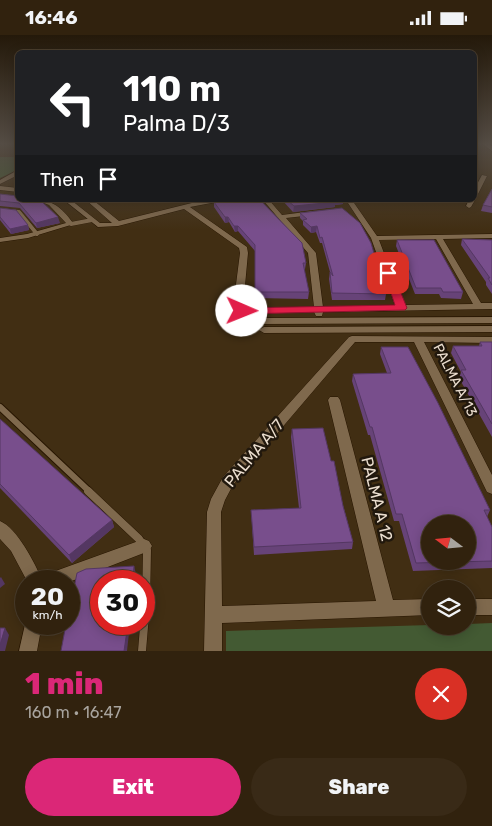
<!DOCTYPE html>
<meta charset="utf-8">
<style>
body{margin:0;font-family:Rubik,sans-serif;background:#392a17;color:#f1f3f6;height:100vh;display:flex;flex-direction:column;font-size:19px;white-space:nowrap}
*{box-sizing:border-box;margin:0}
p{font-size:16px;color:#a8a49e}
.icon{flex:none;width:28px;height:28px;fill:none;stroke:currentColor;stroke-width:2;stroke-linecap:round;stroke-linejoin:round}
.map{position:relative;height:616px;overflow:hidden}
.sheet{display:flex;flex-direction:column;background:#31220e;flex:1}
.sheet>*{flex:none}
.top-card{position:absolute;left:15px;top:15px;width:462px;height:152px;border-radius:8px;box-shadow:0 2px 12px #0003,0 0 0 1px #4c3f2e;background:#202124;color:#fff;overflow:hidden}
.needle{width:32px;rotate:286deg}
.buttons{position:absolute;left:421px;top:480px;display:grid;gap:10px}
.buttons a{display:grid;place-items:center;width:55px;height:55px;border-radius:50%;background:#31220e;box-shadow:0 2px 12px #0003,0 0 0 1px #4c3f2e;font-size:25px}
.speed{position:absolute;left:15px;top:535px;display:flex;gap:10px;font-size:25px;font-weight:700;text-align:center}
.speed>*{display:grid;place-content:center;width:65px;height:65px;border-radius:50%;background:#31220e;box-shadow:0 2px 12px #0003,0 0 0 1px #4c3f2e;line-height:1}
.speed small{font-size:12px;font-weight:400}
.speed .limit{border:8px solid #d22;background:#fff;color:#111}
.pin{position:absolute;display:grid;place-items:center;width:42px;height:42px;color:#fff;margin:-21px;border-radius:10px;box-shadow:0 2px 8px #0006}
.me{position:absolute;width:55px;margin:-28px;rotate:91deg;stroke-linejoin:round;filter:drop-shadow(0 0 4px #0008)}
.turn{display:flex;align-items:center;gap:18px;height:105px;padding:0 25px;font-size:22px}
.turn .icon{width:65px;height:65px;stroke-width:2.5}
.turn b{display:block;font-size:35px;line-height:42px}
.then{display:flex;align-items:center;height:48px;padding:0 25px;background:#0003;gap:10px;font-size:19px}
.round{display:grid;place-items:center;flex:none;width:52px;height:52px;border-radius:26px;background:#392a17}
.summary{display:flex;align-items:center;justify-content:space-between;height:85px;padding:0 25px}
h1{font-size:30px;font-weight:800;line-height:38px;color:#db2777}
.button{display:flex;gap:10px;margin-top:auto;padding:10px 25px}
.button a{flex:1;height:58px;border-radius:30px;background:#db2777;color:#fff;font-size:20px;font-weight:800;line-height:58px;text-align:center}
.button a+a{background:#392a17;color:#f1f3f6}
.status{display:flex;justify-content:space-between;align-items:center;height:35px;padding:0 25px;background:#31220e;direction:ltr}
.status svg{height:14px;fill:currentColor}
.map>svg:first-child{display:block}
.green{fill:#435a33}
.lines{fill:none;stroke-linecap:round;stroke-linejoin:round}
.service-far2-casing{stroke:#271500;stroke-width:4.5}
.service-far1-casing{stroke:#271500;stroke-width:8}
.service-casing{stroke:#271500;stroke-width:9}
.minor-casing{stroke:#271500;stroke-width:1}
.tertiary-casing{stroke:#271500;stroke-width:1}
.service-far2{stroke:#7f694d;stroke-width:4}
.service-far1{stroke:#7f694d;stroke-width:6}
.service{stroke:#7f694d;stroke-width:8}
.minor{fill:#7f694d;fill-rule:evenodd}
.tertiary{fill:#7f694d;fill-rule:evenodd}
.wall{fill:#674378}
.shaded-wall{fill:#543762}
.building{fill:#784e8c;stroke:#543762;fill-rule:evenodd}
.route{fill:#e11d48;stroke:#92132f}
.labels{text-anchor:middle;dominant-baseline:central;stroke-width:5;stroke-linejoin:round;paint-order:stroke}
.street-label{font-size:14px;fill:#ebdecf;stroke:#21180d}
.near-street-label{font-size:16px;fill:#ebdecf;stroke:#21180d}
</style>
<div class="status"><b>16:46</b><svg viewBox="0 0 49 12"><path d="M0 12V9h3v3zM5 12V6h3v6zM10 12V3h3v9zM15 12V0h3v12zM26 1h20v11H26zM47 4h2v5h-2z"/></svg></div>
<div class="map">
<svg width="492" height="616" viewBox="0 0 492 616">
<rect width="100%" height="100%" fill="#412e13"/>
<g class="green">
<path d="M0,122H17V135L0,143Z"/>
<path d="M492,588V616H226V596L430,590L468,591V589Z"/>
</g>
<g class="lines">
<g class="service-far2-casing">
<g id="service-far2">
<path d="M0,175L19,177L37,199"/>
<path d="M71,189L92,185"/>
</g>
</g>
<g class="service-far1-casing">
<path id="service-far1" d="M0,372L90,457"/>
</g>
<g class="service-casing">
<path id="service" d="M88,456L139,504L147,515L146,568L142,616"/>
</g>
<g class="minor-casing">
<g id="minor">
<path d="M18,135V140L0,149V145Z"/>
<path d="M482,140L487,141L478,159L475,161V153Z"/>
<path d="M0,151L18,153V157L0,155Z"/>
<path d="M36,165C55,165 63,175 74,189L28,203L0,207V203L27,199L66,188L49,170Z"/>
<path d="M64,165H71L100,188H112L86,165H93L119,186L204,165H227L190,172L247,212L248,218L243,272L244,273L314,272L308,218L263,165H269L282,180L313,176L316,178L313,180L286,183L316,218L323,272L395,270L371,203L346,165H352L377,201L492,199V203L443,204L481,268H492V274L323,277L322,281H316L314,277L239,278L233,273L240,218L239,213L184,174L118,191L98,192ZM436,204L473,269L404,270L379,205Z"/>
<path d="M469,165H475L471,172L469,173L466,171Z"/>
<path d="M492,282V288L259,289L254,286L259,283Z"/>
<path d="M492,291V297L264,298L259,295L264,292Z"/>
<path d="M352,301L492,302V308L424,307L492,440V459L487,457L414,307H355L233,450L225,465L221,477L222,571L376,566L328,365L330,362H338L340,365L393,565L430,564V580L222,588V616H204L207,477L211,464L223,442L349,302Z"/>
<path d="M0,486C17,493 35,528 42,545L44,540L50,538L144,504L149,506L152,511L149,516L69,547L27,546L11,516L0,504Z"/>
<rect x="468" y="564" width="24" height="16"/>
<path d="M26,585V589H42L37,616H19Z"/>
</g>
</g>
<g class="tertiary-casing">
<path id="tertiary" d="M483,109H489L492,111V116Z"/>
</g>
<use href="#service-far2" class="service-far2"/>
<use href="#service-far1" class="service-far1"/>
<use href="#service" class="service"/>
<use href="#minor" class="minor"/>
<use href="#tertiary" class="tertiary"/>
</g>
<g class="wall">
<path d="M492,154V178L481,176L483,170Z"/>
<path d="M0,159L60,188L37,193L20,173L0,171Z"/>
<path d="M214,165H260L306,228L305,234H304L309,257L308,264L255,263V216L238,196L235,197L229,187L225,188L214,172Z"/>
<path d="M282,165H343V169L335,170V172L293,177Z"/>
<path d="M0,173L28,190L29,195L11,199L0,185Z"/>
<path d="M342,173L386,259L385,265H332L329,244L330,237L322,208H320L316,197L311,198L303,190V186L300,183V178Z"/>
<path d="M462,204L492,205V259L486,250V247L461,210Z"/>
<path d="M397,205L463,257L461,264L441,263L439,259H415L396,211Z"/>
<path d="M480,307H492V402L459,343L461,337L451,318L453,311H479Z"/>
<path d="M381,312L490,475L487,482L492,492V533L413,536L399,486H394L370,400H368L352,346L353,339L387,338L380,319Z"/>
<path d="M0,384L112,485L114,492L72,528L0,453Z"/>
<path d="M292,394L331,426L353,507L352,514L254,520L251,475L299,473L291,402Z"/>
</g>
<g class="shaded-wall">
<path d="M333,165H343V169L335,170V172L293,177L294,171Z"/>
<path d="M58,182L60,188L37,193L36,188Z"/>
<path d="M225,182H228L229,187L225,188Z"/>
<path d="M28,190L29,195L11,199L10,194Z"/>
<path d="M234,191H238V196L235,197Z"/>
<path d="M317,191L316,197L311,198V192Z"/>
<path d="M112,485L114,492L72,528L69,520Z"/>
<path d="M134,531L136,539L135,546H133Z"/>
<path d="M1,542L5,549L0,553V543Z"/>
<path d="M128,589H130L127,616H124Z"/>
<path d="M5,593L9,600L5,616H0V610Z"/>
</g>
<g class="building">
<path d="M492,154V172L483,170Z"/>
<path d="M0,159L18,161V165H40L58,182L36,188L19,168L0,166Z"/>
<path d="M214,165H260L302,208L306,228H303L309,257H255V210L238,191H234L228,182H225L214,167H216Z"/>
<path d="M287,165H333L335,167L294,171Z"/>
<path d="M0,173L16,175L28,190L10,194L0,182Z"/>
<path d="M342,173L360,188L371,208L386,259L332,258L330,237L333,241L322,202L320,203L317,191L311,192L303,185L307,184L300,178Z"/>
<path d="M462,204L492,205V250L488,243H490Z"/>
<path d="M397,205H434L463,257H443L441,253H416Z"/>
<path d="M480,307H492V389L461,335H466L453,311H482Z"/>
<path d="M381,312H408L438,368L490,475H484L492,492V526L416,528L402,479H396L372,392H370L353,339L391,338ZM430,489H468V526H430Z"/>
<path d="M0,384L112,485L69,520L0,449Z"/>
<path d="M323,393L331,426H334L343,471L353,507L254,512L251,475L301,473L292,394Z"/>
<path d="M134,531L133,546H101V589H128L124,616H61L66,589H69V578L77,538L86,534Z"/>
<path d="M0,593H5L0,610Z"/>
</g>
<linearGradient id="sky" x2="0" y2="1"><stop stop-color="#24190a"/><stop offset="0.56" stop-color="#544c44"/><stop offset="1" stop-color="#544c44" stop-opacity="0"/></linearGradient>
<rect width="492" height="195" fill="url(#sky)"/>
<path class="route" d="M388,235L393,238L407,273L405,275L242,279L237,276L242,273L395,270L384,238Z"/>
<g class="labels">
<g class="street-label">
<text transform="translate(455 345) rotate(63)">PALMA A/13</text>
</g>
<g class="near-street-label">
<text transform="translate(254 418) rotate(-50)">PALMA A/7</text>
<text transform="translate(377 464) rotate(76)">PALMA A 12</text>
</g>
</g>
</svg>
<div class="buttons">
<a><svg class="needle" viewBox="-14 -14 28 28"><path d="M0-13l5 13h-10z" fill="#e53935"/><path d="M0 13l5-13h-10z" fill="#a8a49e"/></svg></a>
<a><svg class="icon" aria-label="layers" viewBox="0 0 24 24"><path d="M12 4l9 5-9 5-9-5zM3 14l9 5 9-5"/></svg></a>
</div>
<div class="speed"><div>20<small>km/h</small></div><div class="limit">30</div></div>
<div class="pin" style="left:388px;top:238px;background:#d93025"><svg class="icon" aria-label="arrive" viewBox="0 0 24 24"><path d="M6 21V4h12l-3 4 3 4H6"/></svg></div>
<svg class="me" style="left:242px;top:276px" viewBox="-20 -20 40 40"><circle r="19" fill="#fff"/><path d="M0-13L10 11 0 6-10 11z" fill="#e11d48"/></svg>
<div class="top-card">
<div class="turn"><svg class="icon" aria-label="left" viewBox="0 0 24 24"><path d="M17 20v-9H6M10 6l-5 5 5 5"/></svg><div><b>110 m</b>Palma D/3</div></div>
<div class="then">Then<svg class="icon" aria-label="arrive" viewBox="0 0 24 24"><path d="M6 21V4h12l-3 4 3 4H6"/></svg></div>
</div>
</div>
<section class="sheet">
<div class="summary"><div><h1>1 min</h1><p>160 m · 16:47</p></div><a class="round" style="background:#d93025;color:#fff"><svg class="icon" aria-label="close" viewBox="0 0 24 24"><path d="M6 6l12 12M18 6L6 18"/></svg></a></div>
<div class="button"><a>Exit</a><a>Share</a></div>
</section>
